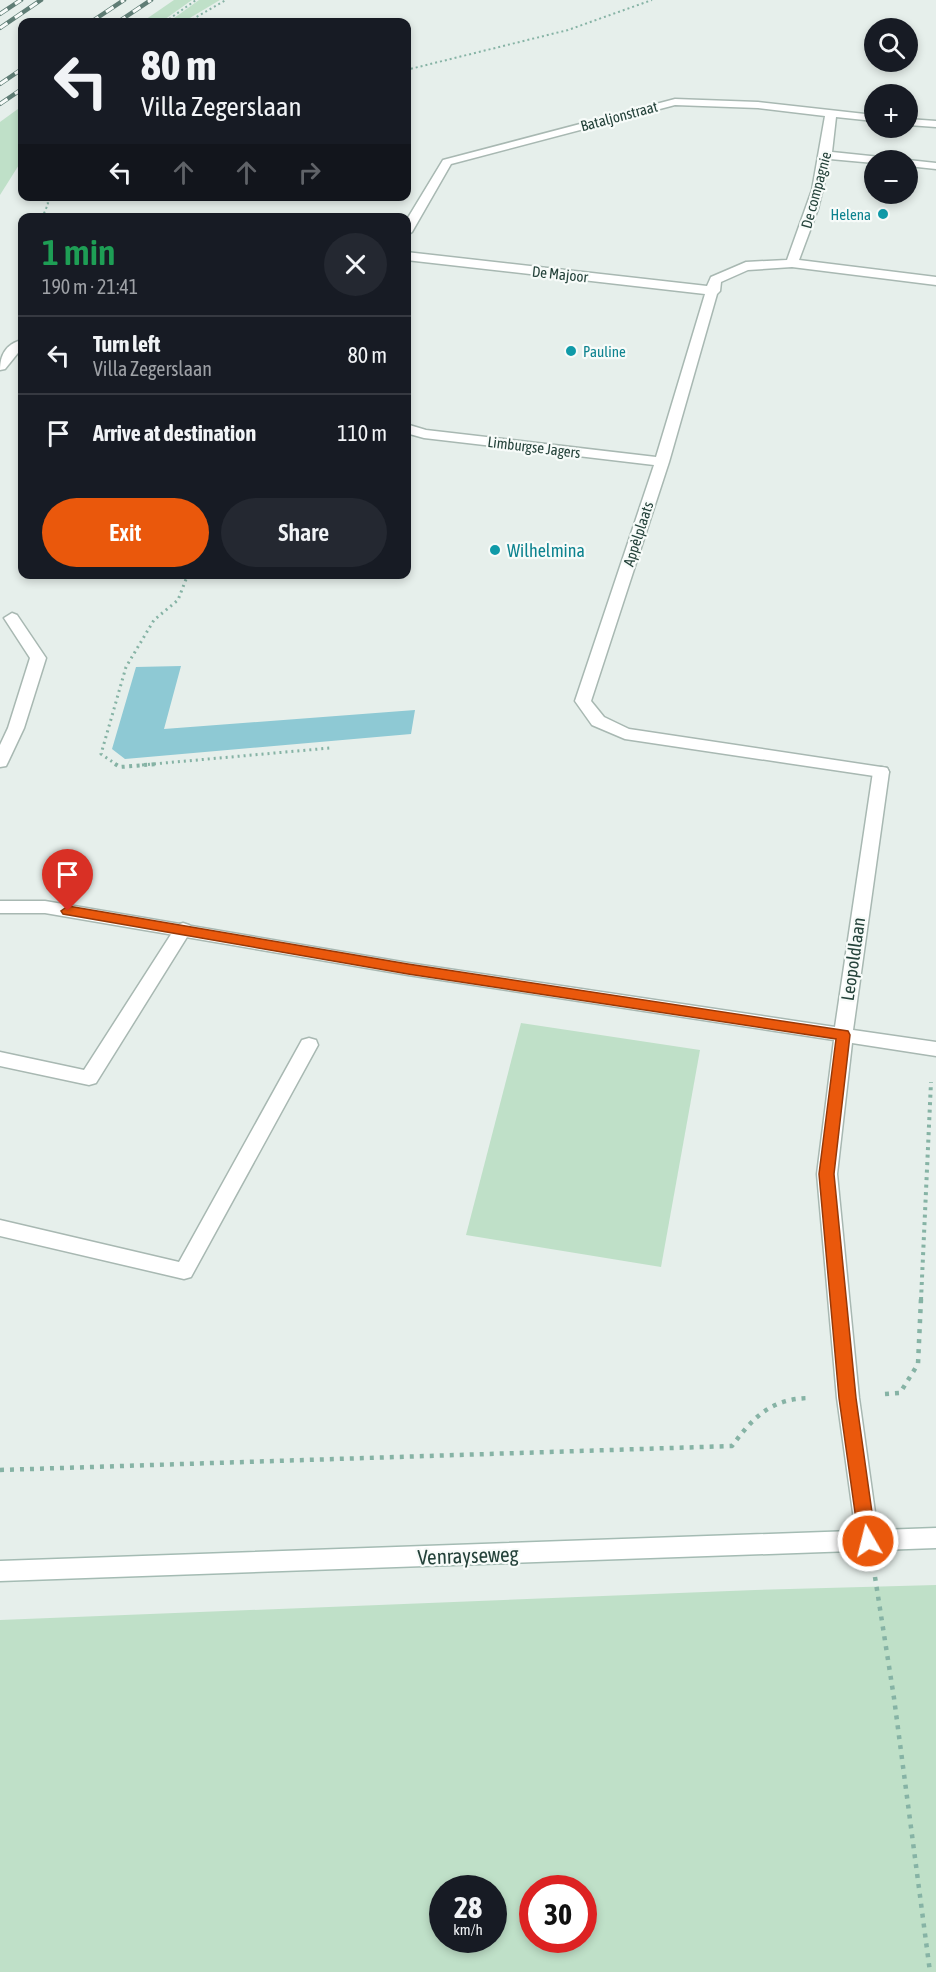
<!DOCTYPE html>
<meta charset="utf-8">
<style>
body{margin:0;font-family:"Asap Condensed",sans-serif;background:#242831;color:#f1f3f6;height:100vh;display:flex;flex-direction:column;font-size:22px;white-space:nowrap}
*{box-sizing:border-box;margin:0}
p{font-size:20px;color:#9ea1a6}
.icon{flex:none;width:33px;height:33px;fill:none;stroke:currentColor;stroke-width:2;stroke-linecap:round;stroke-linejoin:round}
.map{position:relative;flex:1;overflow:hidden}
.sheet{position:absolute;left:18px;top:213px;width:393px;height:366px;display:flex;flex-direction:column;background:#171b24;border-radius:12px;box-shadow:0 3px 9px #0003}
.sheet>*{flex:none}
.hud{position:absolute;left:18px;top:18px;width:393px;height:183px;border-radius:12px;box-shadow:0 3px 9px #0003;background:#171b24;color:#f1f3f6;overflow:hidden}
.buttons{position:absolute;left:864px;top:18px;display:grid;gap:12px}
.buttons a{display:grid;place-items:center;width:54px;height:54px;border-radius:50%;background:#171b24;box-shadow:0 3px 9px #0003;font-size:30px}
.speed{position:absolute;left:429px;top:1875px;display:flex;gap:12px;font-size:30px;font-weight:700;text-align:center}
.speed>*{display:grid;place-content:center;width:78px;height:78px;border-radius:50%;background:#171b24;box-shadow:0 3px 9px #0003;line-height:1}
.speed small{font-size:15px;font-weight:400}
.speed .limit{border:9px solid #d22;background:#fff;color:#111}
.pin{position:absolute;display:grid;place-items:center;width:51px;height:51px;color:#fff;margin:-62px -26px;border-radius:50% 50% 50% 0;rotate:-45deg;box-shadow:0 0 6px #0007}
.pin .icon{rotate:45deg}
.me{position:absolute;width:66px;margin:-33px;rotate:352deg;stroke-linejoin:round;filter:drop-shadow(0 0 4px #0008)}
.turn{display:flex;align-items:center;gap:21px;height:126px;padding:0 24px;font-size:27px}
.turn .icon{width:78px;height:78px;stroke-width:2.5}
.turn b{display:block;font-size:42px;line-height:51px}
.lanes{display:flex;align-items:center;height:57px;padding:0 24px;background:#0003;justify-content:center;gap:30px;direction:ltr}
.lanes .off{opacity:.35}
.round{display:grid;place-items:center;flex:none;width:63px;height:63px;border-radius:32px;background:#242831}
.head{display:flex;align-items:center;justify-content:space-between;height:102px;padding:0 24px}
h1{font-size:36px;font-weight:600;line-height:45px;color:#1e9e55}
.button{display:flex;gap:12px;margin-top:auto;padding:12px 24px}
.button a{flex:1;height:69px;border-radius:36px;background:#ea580c;color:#fff;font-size:24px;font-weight:600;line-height:69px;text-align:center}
.button a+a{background:#242831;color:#f1f3f6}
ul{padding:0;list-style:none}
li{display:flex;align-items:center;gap:18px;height:78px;padding:0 24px;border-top:2px solid #363941}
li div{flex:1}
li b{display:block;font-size:22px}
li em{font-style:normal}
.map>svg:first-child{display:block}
.green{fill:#bfe0c8;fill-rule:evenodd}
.water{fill:#8ec9d4}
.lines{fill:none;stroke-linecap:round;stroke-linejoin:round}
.lane-casing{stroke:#a8b8b2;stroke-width:3}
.street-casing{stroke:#a8b8b2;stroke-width:3}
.secondary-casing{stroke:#a4bbb3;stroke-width:3}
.path-far3{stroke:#86b3a5;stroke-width:2;stroke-dasharray:2 3;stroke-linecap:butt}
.path-far2{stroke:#86b3a5;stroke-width:3;stroke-dasharray:2 4;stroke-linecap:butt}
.path-far1{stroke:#86b3a5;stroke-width:4;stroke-dasharray:3 4.5;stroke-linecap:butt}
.path{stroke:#86b3a5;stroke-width:4.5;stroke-dasharray:4 6;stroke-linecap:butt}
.lane{fill:#fff;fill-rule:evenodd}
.street{fill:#fff;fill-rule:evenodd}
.secondary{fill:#fff;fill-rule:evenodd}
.rail-casing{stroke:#5f7d75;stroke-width:4.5}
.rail{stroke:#f7fbf9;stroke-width:3;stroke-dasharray:9;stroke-linecap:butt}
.route{fill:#ea580c;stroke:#983908;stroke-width:1.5}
.culture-dot{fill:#0f9aa8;stroke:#f7fbf9;stroke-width:2}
.labels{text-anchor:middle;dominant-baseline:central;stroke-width:4.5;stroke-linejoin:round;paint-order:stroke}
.far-street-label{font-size:15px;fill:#24423a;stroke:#f7fbf9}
.far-culture-label{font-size:15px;fill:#0d838f;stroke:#f7fbf9;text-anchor:end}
.culture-label{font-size:18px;fill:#0d838f;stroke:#f7fbf9;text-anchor:start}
.street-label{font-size:18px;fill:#24423a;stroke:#f7fbf9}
.near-street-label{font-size:21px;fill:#24423a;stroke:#f7fbf9}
</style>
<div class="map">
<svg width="936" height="1972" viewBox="0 0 936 1972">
<rect width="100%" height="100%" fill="#e6efeb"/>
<g class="green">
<path d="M174,0H192L161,22H142Z"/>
<path d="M199,0H220L183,22L170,21Z"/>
<path d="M22,106V160L0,195V122Z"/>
<path d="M521,1023L700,1050L661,1267L466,1235Z"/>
<path d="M936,1585V1972H0V1620L755,1590ZM494,1888V1940H442V1888ZM584,1888V1940H532V1888Z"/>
</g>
<path class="water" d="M181,666L164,729L415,710L411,734L125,759L112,749L136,667Z"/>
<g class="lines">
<g class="lane-casing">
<g id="lane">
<path d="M675,99L758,102L874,115V121L836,117L832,152L880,157L886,160H874V163L830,159L818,209L799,260L936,277V285L792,267L748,270L721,282L720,291L717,294L669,462L591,701L604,717L629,729L881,767L887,768L889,772L887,776L881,777L625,739L592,725L575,701L654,465L424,438L406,433V424L426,430L656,457L705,294L406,260V252L707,286L711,277L746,262L787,260L812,190L825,116L758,108L675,105L451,164L412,232L406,236V221L443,160Z"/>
<path d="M908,119L936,121V127L908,125Z"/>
<path d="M904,160H908L936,163V169L908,166V160Z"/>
<path d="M22,340V348L5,369L0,370C0,355 6,344 22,340Z"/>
<path d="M12,613L17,615L46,658L24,728L8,762L6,766L0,767V745L8,728L30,658L4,618Z"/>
<path d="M183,923L189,925L192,929L96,1083L89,1085L0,1066V1052L84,1070L177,925Z"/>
<path d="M309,1038L316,1040L318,1045L191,1277L184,1279L0,1236V1220L179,1262L302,1040Z"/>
</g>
</g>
<g class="street-casing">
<path id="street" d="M881,767L887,768L889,772L853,1030L936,1042V1056L852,1043L837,1174L859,1398L879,1541L876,1548L868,1551L860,1548L857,1541L837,1398L817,1174L834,1040L408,975L45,913H0V901H45L408,963L835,1027L873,772L875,768Z"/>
</g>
<g class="secondary-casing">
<path id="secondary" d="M936,1528V1548L0,1581V1561Z"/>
</g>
<g class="path-far3">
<path d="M165,22L196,0"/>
<path d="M188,22L226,0"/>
<path d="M406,70L568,30L652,0"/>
<path d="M42,218L48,204L46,196"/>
<path d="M22,266V300"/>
</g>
<g class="path-far2">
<path d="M117,765L101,754L126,667L154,620L178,600L188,574"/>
<path d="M142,765L330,748"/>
</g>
<g class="path-far1">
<path d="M115,764L120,767L158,764"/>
<path d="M921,1300L931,1082"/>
</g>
<g class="path">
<path d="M885,1394L900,1393L918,1364L921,1299"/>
<path d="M0,1470L732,1446C754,1416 772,1398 811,1398"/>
<path d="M875,1577L894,1698L930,1972"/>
</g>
<use href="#lane" class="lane"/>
<use href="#street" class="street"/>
<use href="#secondary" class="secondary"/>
<g class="rail-casing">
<g id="rail">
<path d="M0,14L21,0"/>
<path d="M91,22L124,0"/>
<path d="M118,22L151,0"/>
<path d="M0,28L41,0"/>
<path d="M0,84L22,69"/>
<path d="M0,104L22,89"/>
</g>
</g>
<use href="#rail" class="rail"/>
</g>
<path class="route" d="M68,906L408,964L848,1031L850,1035L834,1174L856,1398L876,1541L874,1546L868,1548L862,1546L859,1541L839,1398L819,1174L836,1039L408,974L63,914L61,911Z"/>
<g class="culture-dot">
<circle cx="883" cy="214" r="6"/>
<circle cx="571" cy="351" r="6"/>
<circle cx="495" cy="550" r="6"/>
</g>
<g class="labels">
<g class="far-street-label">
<text transform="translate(619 116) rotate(-15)">Bataljonstraat</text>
<text transform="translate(816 190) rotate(-75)">De compagnie</text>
<text transform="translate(560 274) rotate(6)">De Majoor</text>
<text transform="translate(534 447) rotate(7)">Limburgse Jagers</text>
<text transform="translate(638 534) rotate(-72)">Appèlplaats</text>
</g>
<g class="far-culture-label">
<text x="871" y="214">Helena</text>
<text x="583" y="351" text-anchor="start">Pauline</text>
</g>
<g class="culture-label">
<text x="507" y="550">Wilhelmina</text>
</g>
<g class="street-label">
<text transform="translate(853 959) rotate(-82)">Leopoldlaan</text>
</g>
<g class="near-street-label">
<text transform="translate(468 1555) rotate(-2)">Venrayseweg</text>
</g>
</g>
</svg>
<div class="buttons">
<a><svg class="icon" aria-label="search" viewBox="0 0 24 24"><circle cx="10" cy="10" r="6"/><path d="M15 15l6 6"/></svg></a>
<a>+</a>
<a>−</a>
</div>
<div class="speed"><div>28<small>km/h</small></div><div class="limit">30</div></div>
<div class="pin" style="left:68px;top:911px;background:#d93025"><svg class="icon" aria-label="arrive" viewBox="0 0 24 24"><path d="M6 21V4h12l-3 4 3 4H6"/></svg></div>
<svg class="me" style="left:868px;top:1541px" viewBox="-20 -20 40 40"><circle r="17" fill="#ea580c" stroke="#fff" stroke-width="3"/><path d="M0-11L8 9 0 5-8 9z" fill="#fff"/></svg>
<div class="hud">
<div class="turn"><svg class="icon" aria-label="left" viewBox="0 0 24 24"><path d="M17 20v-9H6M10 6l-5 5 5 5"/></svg><div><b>80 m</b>Villa Zegerslaan</div></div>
<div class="lanes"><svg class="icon" aria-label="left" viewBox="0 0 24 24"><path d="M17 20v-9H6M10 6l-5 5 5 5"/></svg><svg class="icon off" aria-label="ahead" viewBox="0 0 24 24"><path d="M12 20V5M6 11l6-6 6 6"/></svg><svg class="icon off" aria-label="ahead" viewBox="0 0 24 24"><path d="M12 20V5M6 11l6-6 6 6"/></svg><svg class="icon off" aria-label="right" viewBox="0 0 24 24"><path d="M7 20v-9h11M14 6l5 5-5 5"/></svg></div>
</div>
<section class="sheet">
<div class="head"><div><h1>1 min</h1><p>190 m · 21:41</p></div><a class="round"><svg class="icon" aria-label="close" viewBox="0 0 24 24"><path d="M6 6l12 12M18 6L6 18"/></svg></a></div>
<ul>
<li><svg class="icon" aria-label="left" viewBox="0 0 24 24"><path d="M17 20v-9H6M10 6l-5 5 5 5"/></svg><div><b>Turn left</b><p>Villa Zegerslaan</p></div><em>80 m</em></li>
<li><svg class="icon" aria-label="arrive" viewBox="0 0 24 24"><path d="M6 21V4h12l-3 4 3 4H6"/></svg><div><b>Arrive at destination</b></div><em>110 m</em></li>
</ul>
<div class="button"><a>Exit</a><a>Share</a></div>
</section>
</div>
